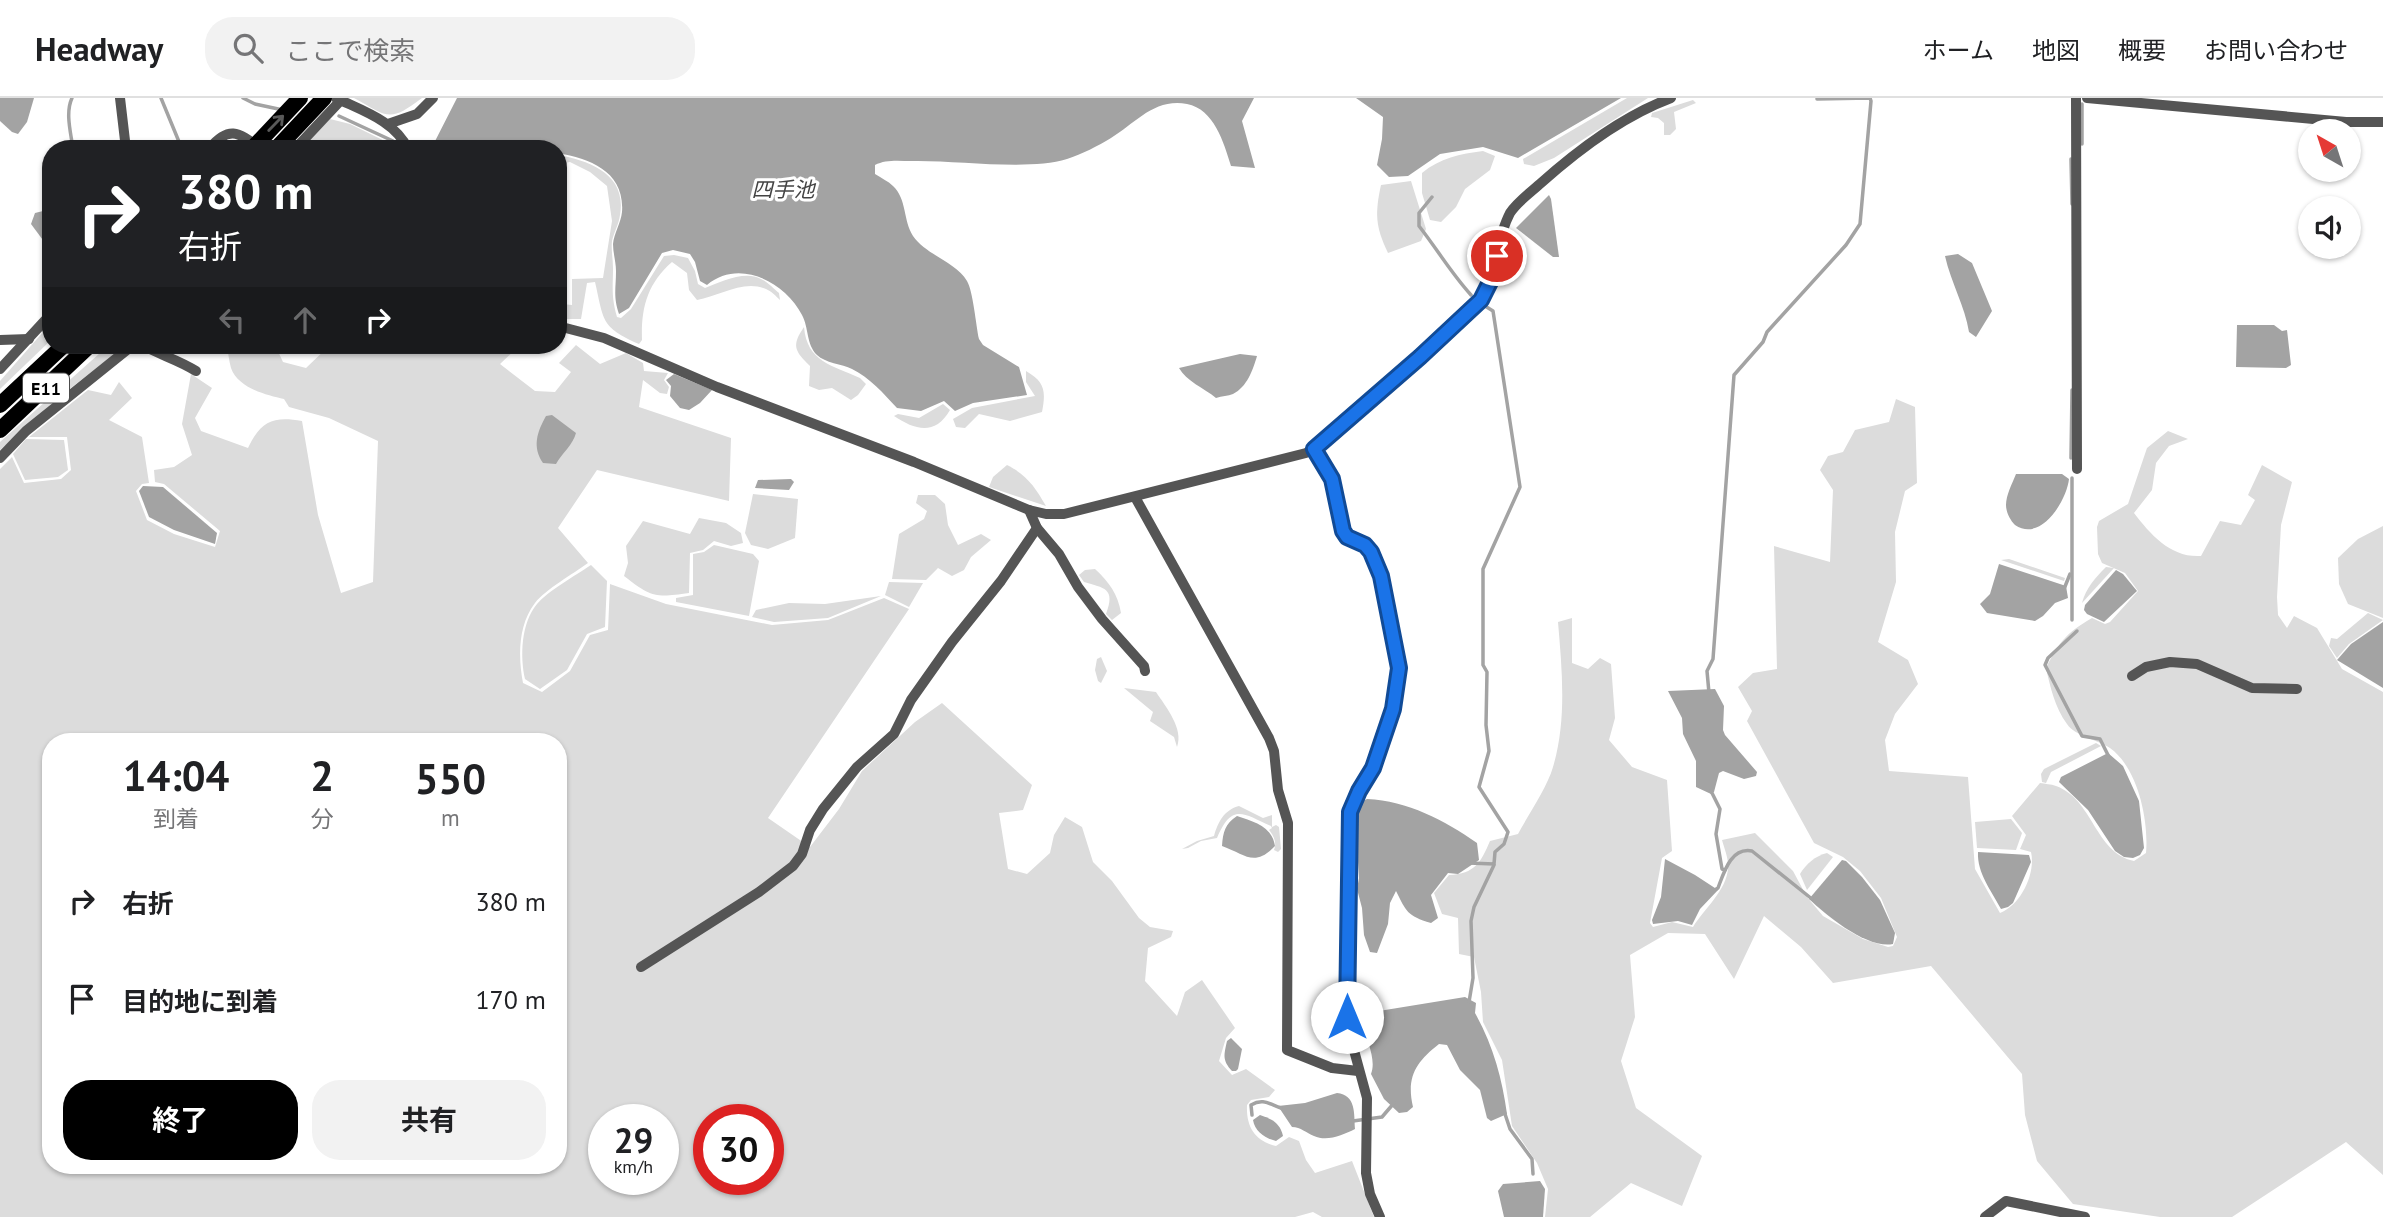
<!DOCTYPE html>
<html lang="ja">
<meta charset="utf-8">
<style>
body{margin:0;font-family:"PT Sans","Noto Sans JP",sans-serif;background:#f2f2f2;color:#202124;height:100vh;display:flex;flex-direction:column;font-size:26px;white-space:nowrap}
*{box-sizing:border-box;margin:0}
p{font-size:23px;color:#757577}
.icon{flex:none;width:38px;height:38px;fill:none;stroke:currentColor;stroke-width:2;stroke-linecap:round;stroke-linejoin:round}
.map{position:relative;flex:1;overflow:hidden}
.panel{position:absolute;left:42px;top:635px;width:525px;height:441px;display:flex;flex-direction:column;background:#fff;border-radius:28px;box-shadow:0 2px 5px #0004}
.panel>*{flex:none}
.top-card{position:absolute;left:42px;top:42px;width:525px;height:214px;border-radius:28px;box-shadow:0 2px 5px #0004;background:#202124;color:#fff;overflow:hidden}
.needle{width:46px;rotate:321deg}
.fabs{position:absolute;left:2298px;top:21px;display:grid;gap:14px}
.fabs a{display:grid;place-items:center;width:63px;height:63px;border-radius:50%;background:#fff;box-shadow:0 2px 5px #0004;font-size:35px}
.speed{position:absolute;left:588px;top:1006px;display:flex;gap:14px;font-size:35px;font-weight:700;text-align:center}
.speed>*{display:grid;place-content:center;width:91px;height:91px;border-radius:50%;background:#fff;box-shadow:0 2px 5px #0004;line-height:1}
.speed small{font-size:18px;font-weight:400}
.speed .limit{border:10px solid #d22;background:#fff;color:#111}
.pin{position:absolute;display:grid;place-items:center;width:60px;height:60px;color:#fff;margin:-30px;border:4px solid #fff;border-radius:50%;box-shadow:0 2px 7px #0007}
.me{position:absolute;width:77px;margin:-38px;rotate:0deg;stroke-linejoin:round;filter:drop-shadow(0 0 5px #0008)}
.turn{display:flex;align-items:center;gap:24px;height:147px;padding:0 21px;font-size:32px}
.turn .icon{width:91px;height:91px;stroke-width:2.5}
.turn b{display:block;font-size:49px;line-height:60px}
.lanes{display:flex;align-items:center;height:66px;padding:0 21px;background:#0003;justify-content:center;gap:35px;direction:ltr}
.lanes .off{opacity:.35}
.eta{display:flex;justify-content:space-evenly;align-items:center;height:119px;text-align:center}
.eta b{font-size:42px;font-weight:700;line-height:49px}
.primary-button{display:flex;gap:14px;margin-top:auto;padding:14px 21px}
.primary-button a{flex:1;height:80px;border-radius:28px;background:#000;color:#fff;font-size:28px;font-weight:700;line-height:80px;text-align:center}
.primary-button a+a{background:#f2f2f2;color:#202124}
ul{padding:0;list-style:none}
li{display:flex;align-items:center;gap:21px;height:98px;padding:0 21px}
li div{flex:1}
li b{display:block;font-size:26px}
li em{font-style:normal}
header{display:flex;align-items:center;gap:42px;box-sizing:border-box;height:98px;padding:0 35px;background:#fff;border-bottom:2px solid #e0e0e0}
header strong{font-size:33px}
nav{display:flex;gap:38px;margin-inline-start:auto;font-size:24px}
.search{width:490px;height:63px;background:#f2f2f2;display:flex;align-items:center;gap:18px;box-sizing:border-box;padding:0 24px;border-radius:28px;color:#757577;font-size:26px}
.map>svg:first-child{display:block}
.green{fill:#dcdcdc;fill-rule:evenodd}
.water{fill:#a3a3a3}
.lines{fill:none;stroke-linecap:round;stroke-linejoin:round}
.stream{stroke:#a3a3a3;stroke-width:3.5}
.minor{stroke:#555;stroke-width:10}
.highway{stroke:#000;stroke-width:16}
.oneway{stroke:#595959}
.route-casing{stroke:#114b97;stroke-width:18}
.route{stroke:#1a73e8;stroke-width:12}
.labels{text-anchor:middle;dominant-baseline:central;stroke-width:6;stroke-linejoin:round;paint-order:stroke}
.shield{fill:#fff;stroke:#4c4c4c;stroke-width:2}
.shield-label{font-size:18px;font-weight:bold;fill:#000}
.water-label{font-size:21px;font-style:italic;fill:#444;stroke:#fff}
</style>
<header>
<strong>Headway</strong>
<div class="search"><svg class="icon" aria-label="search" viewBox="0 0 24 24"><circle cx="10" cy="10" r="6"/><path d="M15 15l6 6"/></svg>ここで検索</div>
<nav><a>ホーム</a><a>地図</a><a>概要</a><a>お問い合わせ</a></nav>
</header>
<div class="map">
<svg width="2383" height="1119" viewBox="0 0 2383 1119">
<rect width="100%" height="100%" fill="#fff"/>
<g class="green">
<path d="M354,0H422C389,25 388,19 354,0Z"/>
<path d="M1627,0H1648L1554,60L1534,68L1524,66L1523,61Z"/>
<path d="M1693,2L1696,5L1674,14L1676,31L1670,37H1664V25L1658,20L1651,19L1652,15Z"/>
<path d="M330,21L350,26L393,47L395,51H301Z"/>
<path d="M1483,53L1495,58L1490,72L1465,91L1456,109L1441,124L1430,122L1422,95V75C1440,60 1460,56 1483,53Z"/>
<path d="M558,57C590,63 627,76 620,117C619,126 614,134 612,143C611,152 613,161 613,170C613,190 611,198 617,219L621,220L631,211L664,158L674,157L688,160L695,173L698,186L705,190C720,184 745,172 761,181C768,184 774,191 779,195L780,202C776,198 771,193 766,191C744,181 719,198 697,202L689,192L687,175L672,164C647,186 641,210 642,242L639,246C600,229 604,222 595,184L587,185L581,221H558V213L562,206L572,207V181L603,180L612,123L607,88L590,74L570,64L558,66Z"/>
<path d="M1411,83L1426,131L1421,143L1388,155C1375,128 1375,115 1381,87Z"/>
<path d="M51,225V242L0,291V283Z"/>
<path d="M804,229C807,264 832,267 860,280L866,286L858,297L851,302L832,290L819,292L809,288L810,268C795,253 791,248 804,229Z"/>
<path d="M109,247H121L117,254L58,300L0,352V344Z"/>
<path d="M227,247H275L283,264L306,270L330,247H520L500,266L535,293L555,294L571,274L559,265L576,247L600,266L626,255L643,265L644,273L668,275L664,282L669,289L667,296L660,295L643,282L639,309L731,340L729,403L597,372L558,430L588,465C573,476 546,491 535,505C518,527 518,559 523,585L542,594L570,573L590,537L608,532L610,486L666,506L772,527L828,522L884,500L909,511L768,720L810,749L839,711L862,673L915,624L942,605L1032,687L1023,712L999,715L1008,771L1027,776L1050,755L1054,737L1065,719L1082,729L1093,764L1112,783L1139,820L1150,829L1173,833L1171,839L1148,850L1145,883L1177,918L1185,894L1202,882L1235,930L1226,940L1219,963L1232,977L1246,971L1275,992L1269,999L1251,1002L1247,1007C1246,1029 1255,1043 1276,1048L1289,1039L1299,1043L1306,1062L1315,1075L1352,1063L1374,1119H1322L1313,1114L1295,1119H0V371L12,359L24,385L61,381L71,372L67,339H29L88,292L111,297L119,284L132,300L109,322L142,339L149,385L142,386L136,393L147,422L174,436L215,449L220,433L164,386L155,384L154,372L174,369L192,357L182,326L191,276L212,290L195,320L201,333L248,350C261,323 273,318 302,323L318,417L341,495L373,484L378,343L329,320L289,309L284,301C266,297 238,290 231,270C229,263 228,254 227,247ZM51,644H558V1068H51ZM604,1022H663V1082H604ZM709,1022H768V1082H709Z"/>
<path d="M1026,273C1045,284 1046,293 1042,314L1010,323L979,316L965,330L956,329L953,321L972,310L1035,298L1026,284Z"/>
<path d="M1896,301L1915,309L1917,385L1905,393L1895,434L1896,484L1878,544L1908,562L1918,586L1895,616L1885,642L1889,673L1968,679L1975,771L2000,815C2021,807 2036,775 2031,754L2020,751L2026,737L2012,718L2040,685C2045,686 2051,686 2056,688C2093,701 2095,755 2134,763L2146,755C2149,723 2138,670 2110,650C2098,642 2075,638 2067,626C2055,610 2050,588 2046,570C2059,544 2066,535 2092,520L2105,526L2110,524L2138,493L2125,475L2102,465L2098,456L2097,429L2099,423L2128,406L2147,350L2168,333L2188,341L2169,348L2156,365L2152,392L2134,415C2151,437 2171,460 2201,458L2220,423L2241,427L2255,402L2248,397L2262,367L2292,384L2281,427L2277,499L2278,517L2287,530L2294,518L2317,530L2342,571L2383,594V1077L2346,1044L2232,1119H2160L2073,1106L2037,1063L2025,1017L2022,976L1931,868L1833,885L1801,849L1764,818L1734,881L1705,836L1668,835L1630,857L1635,919L1621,963L1636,1010L1702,1058L1682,1108L1631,1085L1590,1119H1545L1548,1091L1537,1065L1512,1028L1502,962L1483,924L1481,894L1474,859L1459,856L1458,820L1442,816L1434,795L1449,777C1475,776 1481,764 1490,743L1518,736C1528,717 1547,690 1553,669C1567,622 1562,572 1558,524L1572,520V565L1588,571L1600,560L1611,566L1615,620L1609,642L1632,669L1667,682L1672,753L1662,760L1650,825L1653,829L1672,824L1693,829C1704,811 1727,792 1728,770C1729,761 1724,750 1722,742L1755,735L1793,773L1807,799L1823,818L1863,841L1888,849L1893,848L1897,839L1881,800L1860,773L1843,759L1814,745L1747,623L1752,613L1738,589L1753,575L1777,571L1774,448L1830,464L1833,392L1820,372L1828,358L1843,354L1855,332L1889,324Z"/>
<path d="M943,306L950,312C935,338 915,332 894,318L898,316L919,320Z"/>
<path d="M26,341L64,342L68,372L58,379L25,382L13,356Z"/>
<path d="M1007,367C1027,377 1035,389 1046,408L989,389L993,379Z"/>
<path d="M753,396L798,401L795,440L768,451L751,447L745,435Z"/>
<path d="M918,397H935L945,406L948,427L958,447L981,436L991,442L971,459L964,472L952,478L938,470L926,482L892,481L899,436L924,421L927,413L916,405Z"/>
<path d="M699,420L726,425L741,435L743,445L731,448L714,443L703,452L690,455L689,495C655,500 651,499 624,478L628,465L626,448L643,423L690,436Z"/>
<path d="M2383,428V520L2348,506L2339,486L2338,460L2358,441Z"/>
<path d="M714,447L753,456L759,463L749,518L676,504V500L693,497V456L704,454Z"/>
<path d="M2009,461L2065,480L2064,483L2001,462Z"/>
<path d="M591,467L607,483L605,529L587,536L567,572L540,591L525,581C520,558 521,525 537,506C549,492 575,478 591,467Z"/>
<path d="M2106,469L2114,470L2082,505C2086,490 2095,480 2106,469Z"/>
<path d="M1095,471C1109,484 1118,496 1121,515L1112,522L1106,516C1116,490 1104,490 1084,484L1079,477L1085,472Z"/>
<path d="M889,484L923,485L909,509L885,497Z"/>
<path d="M881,498L828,520L774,524L752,519L756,512L789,505L825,506Z"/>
<path d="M2368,515L2383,522L2349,546L2337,560L2329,548L2331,540L2337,541Z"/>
<path d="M1101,559L1107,573L1101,585L1098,583L1095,572L1097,561Z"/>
<path d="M1124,590L1156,594C1166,609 1184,631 1177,649L1174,639L1150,623L1153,614Z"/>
<path d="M2096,645L2101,648L2051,674L2046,685L2042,684L2041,676L2044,671Z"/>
<path d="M1239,708L1263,720L1272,717V729L1276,727L1279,729L1281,751L1278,754L1274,752C1277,745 1274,738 1269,732L1272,730L1271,728C1242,715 1232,705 1217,740L1201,743L1188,750L1182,751L1197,743L1214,738C1218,724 1224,712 1239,708Z"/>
<path d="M2011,721L2022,735L2016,752L1977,750L1975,724Z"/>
<path d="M1827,755L1833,759L1807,792L1800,776C1806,766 1815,758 1827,755Z"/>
</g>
<g class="water">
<path d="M0,0H34L27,24L18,36L12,34L0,23Z"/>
<path d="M457,0H1254L1242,23L1255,70L1231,68C1224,45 1214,11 1187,6C1154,0 1136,25 1111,40C1098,48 1082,56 1067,61C1028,73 956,62 912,63C900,63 886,61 875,67V76C881,80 888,83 893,88C907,101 903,123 913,138C926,157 956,164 967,183C973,193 976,227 979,241L983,247L1019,269L1027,297L973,305L955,313L944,303L921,313L897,310C884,296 869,279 852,271C842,266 825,265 817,257C806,246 809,230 802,217C785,184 739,160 707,187L700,183L695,164L690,156L673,152L662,155L629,210L619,216C613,198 616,191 616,173C616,164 613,155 613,146C614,135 621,125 622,114C625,74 591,61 558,55V51H431Z"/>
<path d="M1356,0H1621L1518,60L1483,49L1440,56L1408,78L1389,79L1377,67L1382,41L1383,19Z"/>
<path d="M1549,97L1551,101L1559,159H1553L1516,130Z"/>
<path d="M51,111V153L31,126L35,115Z"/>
<path d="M1958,156L1972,165L1992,213L1976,239L1969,234C1965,208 1951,185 1945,158Z"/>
<path d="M2237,227H2274L2282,233L2287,232L2291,267L2286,270L2236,269Z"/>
<path d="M1240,256L1257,258C1253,272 1247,289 1233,296C1228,298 1222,298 1216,300C1204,290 1186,283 1179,270Z"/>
<path d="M674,276L712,292L700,305L689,312L680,310L670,298L671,288L666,282Z"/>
<path d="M552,317L576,335C573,347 562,355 556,366L543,365C532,349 537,334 546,318Z"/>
<path d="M2016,376H2062L2069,381C2067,401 2042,445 2015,427C2010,422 2006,414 2006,407C2006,397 2012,386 2016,376Z"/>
<path d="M791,381L794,384L789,392L755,390L758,382Z"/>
<path d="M143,388L163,389L217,435L215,446L174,432L149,419L139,393Z"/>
<path d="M1999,466L2066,488L2068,500L2055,505L2043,518L2035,523L1987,515L1980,506L1990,496Z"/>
<path d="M2116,472L2123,476L2137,493L2104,524L2087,516L2084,512L2085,507Z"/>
<path d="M2383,524V590L2337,562L2351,546Z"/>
<path d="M1715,591L1724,608L1723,632L1725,637L1757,674L1756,678L1744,681L1723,673L1719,675L1714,694L1711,696L1696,689V663L1683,636L1682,620L1668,593Z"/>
<path d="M2108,655L2123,668L2139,703L2144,750L2140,757L2133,760L2124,759L2115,753L2088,712L2059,684L2061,679Z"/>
<path d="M1367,701C1408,703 1444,722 1477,745L1479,762L1458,776L1448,775L1431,797L1438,820L1431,825C1407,818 1406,813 1396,793L1390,805L1388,826L1377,855L1370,854L1364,837L1362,810L1357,791L1359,780L1357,748L1354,741V723L1358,705Z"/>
<path d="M1237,718C1254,724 1272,728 1275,748C1254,770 1245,756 1222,748C1223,734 1225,726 1237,718Z"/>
<path d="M1978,754L2029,757L2031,764L2013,805L2008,809L2001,811C1991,792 1977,775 1978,754Z"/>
<path d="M1665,761L1695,777L1718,792L1700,811L1692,827L1678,823L1653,826L1652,822L1661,799Z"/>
<path d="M1842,762L1846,763L1862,779L1880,802L1895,835L1893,846C1867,851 1827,818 1809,801Z"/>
<path d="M1465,899L1476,905L1475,915C1493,947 1502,980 1507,1016L1491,1023L1487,1020L1480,992L1460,972L1447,947L1439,946C1416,964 1406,979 1413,1009L1407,1014L1399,1015L1384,1001L1371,976C1380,953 1349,923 1379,913Z"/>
<path d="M1231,940L1242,951L1238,971L1236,973H1232C1222,962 1224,957 1227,943Z"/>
<path d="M1337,995C1356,997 1354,1015 1355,1031C1343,1037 1327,1044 1314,1038C1306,1035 1301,1029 1292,1029L1278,1008L1305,1005Z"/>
<path d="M1260,1017C1272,1021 1280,1025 1283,1038L1276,1043C1265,1040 1255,1034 1253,1022Z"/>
<path d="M1540,1083L1545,1091L1543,1119H1504L1498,1093L1503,1086Z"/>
</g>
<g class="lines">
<g class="stream">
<path d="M72,0C65,15 71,35 73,51"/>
<path d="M161,0L182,51"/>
<path d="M243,0L255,6L283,12"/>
<path d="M2082,6V46"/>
<path d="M339,18L393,43"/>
<path d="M2071,61L2072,106"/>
<path d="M1432,99L1419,115V128C1437,151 1451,175 1471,197"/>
<path d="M2071,360L2072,292"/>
<path d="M2064,491L2070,476"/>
<path d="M2072,522V380"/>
<path d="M2077,533L2048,560L2045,567L2082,638L2100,641L2108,657"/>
<path d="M1709,595L1707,573L1713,561L1734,277L1763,244L1767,234L1846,147L1860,126L1871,3L1870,0L1817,1"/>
<path d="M1711,693L1720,711L1716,736L1722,771L1725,772"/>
<path d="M1469,765L1494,766L1495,754L1504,746L1508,734L1479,689L1489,653L1486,627L1487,574L1483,567V471L1520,389L1493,213L1485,208"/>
<path d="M1713,793L1718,790C1724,774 1731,749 1752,753L1812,801"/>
<path d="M1469,904L1473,880L1471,823L1474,809L1494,767"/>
<path d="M1504,1013L1510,1031L1532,1061L1533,1076"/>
<path d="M1252,1017L1251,1007C1263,1000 1269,1006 1281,1010"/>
<path d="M1353,1023L1382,1019L1394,1005"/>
</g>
<g class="minor">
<path d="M120,0L126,51"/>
<path d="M336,0C363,13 395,23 408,51"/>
<path d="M2076,0L2077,371"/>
<path d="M2087,0L2346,24H2383"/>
<path d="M388,26L417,16L433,0"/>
<path d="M209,51C228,28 238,33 259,50"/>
<path d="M295,51L341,2"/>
<path d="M558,228L604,240L717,289L914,364L1029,412L1046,416H1064L1306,355L1325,344L1481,202C1495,174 1496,142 1510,115C1517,104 1531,94 1541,85C1579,51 1623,18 1671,0"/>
<path d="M0,242L29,241"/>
<path d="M142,247C160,257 179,262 196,273"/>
<path d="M0,271L51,216"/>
<path d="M1314,351L1331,381L1343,433L1347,439L1365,447L1371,454L1381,478L1399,570L1393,611L1373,670L1359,693L1350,714L1347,919L1349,934L1367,1000L1366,1075L1370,1096L1380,1119"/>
<path d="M0,360L26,333L133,247"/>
<path d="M1135,399L1269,640L1274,653L1278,692L1288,725L1287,952L1332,970L1358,973"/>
<path d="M1029,412L1037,430L1059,456L1078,489L1102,521L1144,568L1145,573"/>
<path d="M2132,578L2146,569L2170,564L2197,566L2252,590L2297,591"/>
<path d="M641,869L759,794L793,768L802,756L810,732L823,711L857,669L894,636L911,602L952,544L1001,483L1037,430"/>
<path d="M1985,1119L2006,1103L2085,1119"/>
</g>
<g class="highway">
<path d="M252,51L300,0"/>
<path d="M276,51L324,0"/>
<path d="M0,307L64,247"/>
<path d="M0,332L90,247"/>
</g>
</g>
<defs><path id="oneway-shaft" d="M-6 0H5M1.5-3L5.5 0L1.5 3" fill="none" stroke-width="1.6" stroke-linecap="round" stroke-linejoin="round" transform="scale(1.75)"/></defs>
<use class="oneway" href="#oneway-shaft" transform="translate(276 25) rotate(-46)"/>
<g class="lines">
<g class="route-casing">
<path id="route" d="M1347,919L1350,714L1359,693L1373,670L1393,611L1399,570L1381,478L1371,454L1365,447L1347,439L1343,433L1332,381L1314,351L1420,259L1481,202L1490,184L1497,158"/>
</g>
<use href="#route" class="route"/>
</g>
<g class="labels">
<rect class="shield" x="23" y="275.5" width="46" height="29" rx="5"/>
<g class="shield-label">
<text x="46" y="290">E11</text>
</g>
<g class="water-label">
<text x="783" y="91">四手池</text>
</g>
</g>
</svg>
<div class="fabs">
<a><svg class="needle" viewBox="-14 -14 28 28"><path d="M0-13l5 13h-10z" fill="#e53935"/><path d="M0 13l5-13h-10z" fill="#757577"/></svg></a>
<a><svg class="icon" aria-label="sound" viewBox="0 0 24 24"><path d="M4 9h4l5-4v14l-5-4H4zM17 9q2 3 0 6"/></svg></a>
</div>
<div class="speed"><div>29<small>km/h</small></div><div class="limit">30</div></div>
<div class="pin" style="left:1497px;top:158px;background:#d93025"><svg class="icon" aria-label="arrive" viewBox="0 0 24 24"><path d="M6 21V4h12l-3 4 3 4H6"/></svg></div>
<svg class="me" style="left:1347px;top:919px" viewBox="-20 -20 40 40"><circle r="19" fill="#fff"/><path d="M0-13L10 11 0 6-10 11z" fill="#1a73e8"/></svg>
<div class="top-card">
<div class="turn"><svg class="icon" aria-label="right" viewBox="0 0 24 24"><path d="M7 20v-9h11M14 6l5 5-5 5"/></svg><div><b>380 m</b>右折</div></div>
<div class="lanes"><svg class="icon off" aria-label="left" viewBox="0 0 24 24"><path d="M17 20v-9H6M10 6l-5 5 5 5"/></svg><svg class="icon off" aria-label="ahead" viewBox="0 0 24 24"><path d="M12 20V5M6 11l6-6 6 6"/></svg><svg class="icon" aria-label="right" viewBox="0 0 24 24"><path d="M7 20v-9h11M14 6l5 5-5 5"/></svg></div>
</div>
<section class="panel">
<div class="eta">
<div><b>14:04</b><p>到着</p></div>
<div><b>2</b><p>分</p></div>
<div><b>550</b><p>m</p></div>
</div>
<ul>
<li><svg class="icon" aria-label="right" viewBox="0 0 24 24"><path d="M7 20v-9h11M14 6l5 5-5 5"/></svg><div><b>右折</b></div><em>380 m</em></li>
<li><svg class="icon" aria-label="arrive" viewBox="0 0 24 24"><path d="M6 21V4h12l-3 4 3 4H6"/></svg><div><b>目的地に到着</b></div><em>170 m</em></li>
</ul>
<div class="primary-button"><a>終了</a><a>共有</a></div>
</section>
</div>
